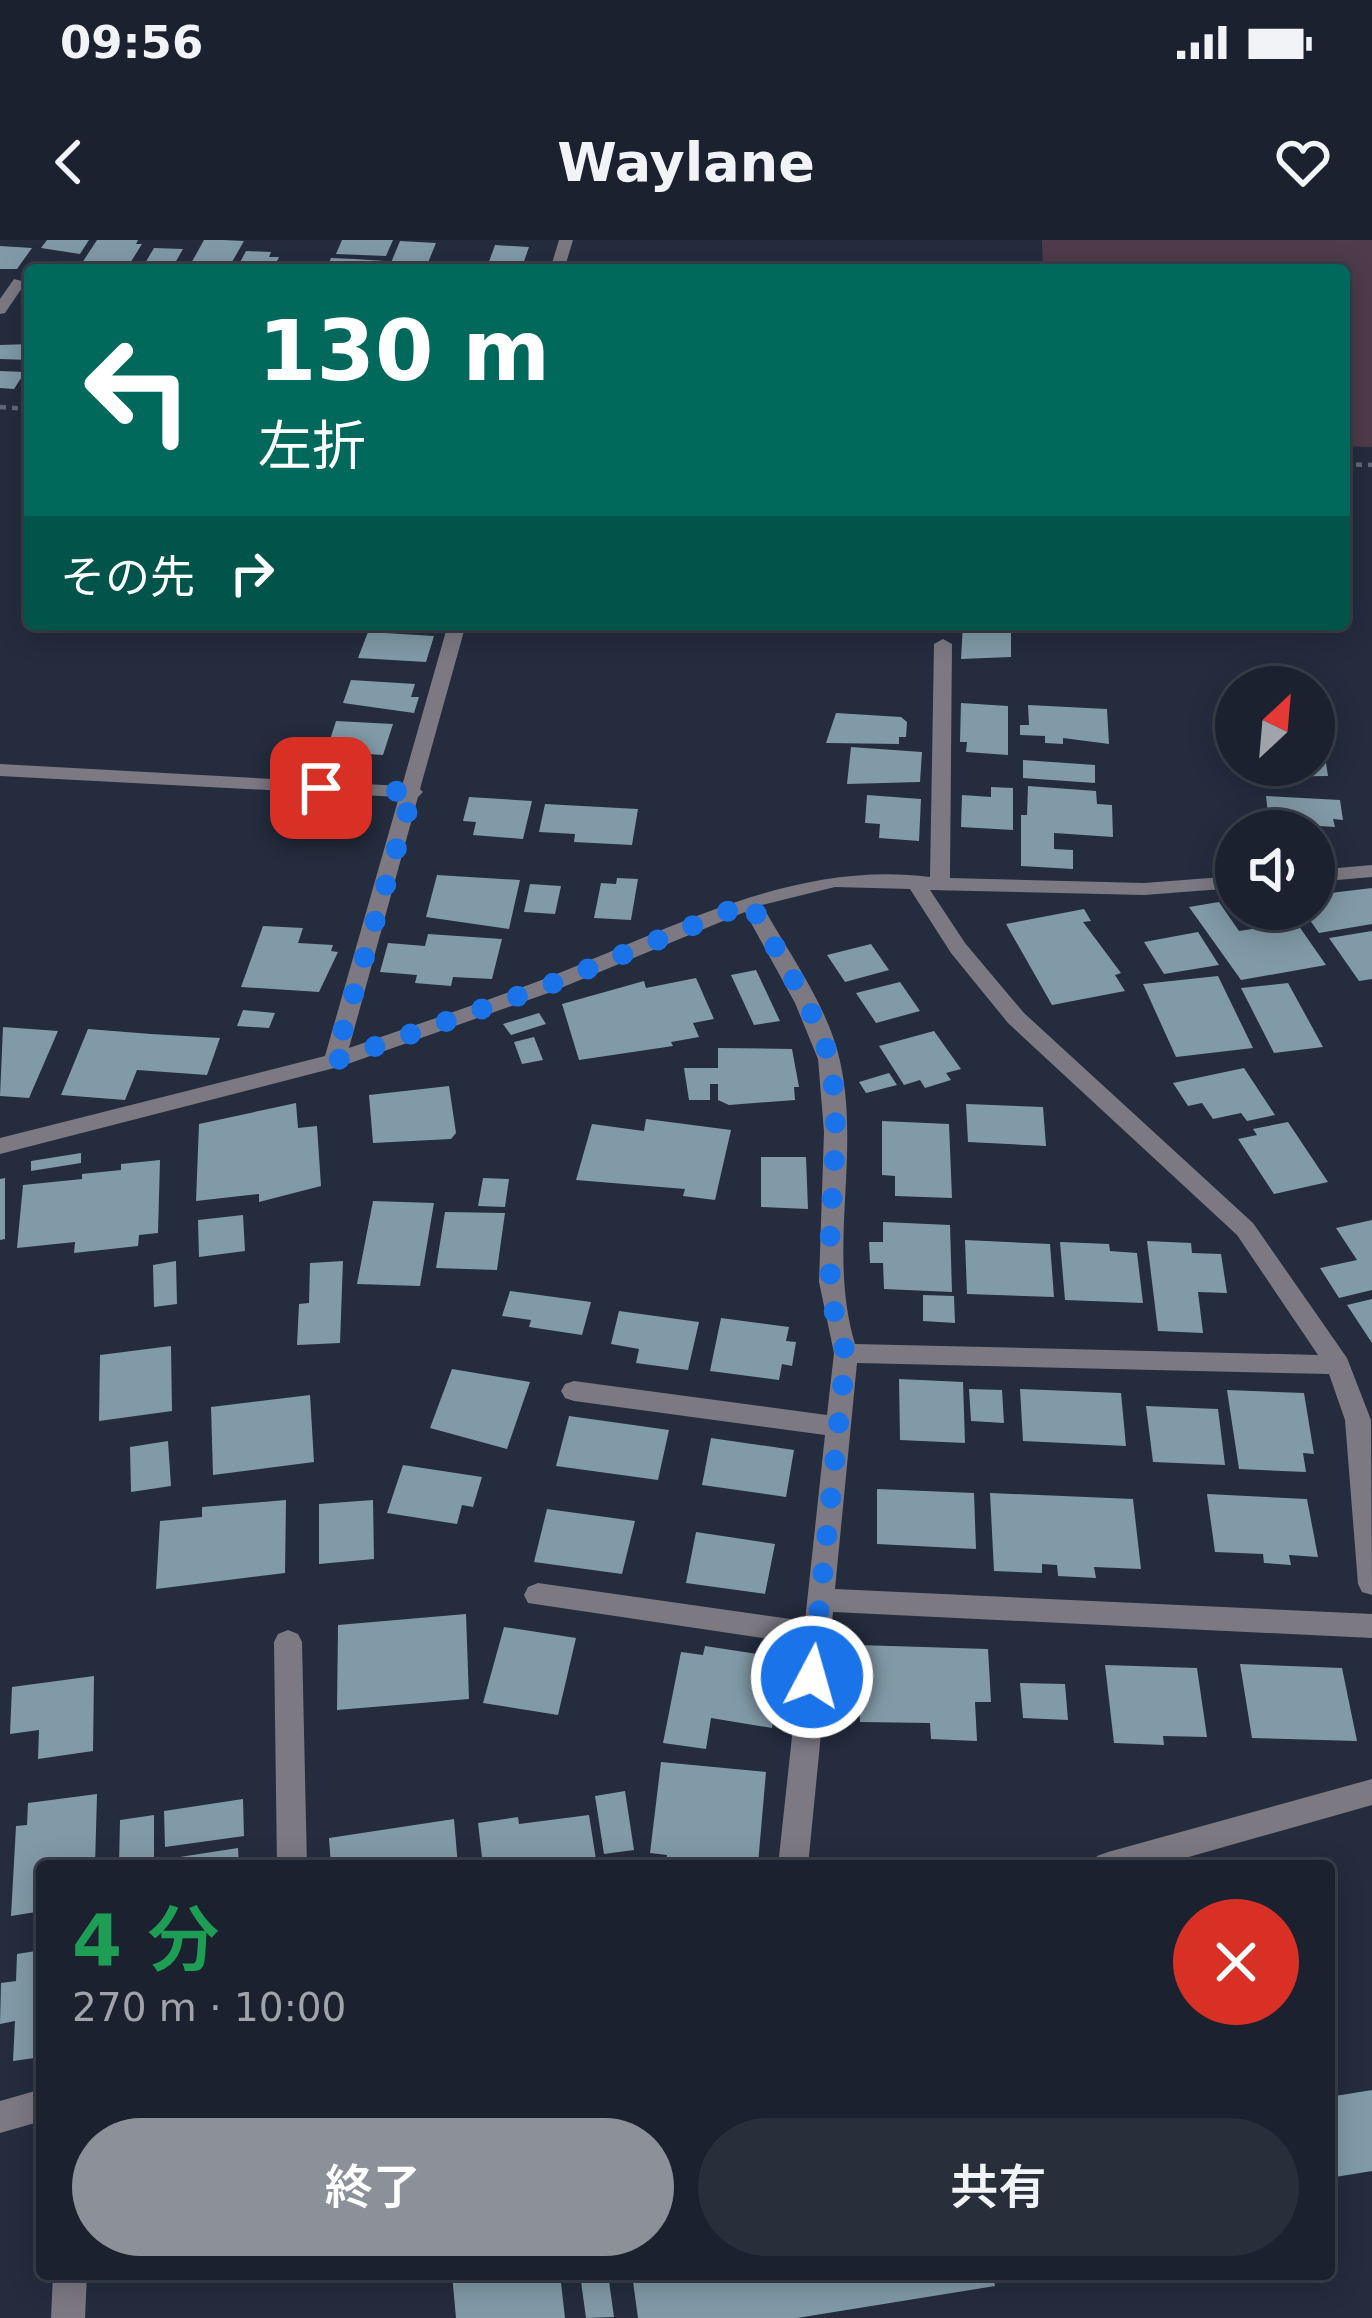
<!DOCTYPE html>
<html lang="ja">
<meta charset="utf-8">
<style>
body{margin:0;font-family:"DejaVu Sans","Noto Sans JP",sans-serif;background:#282e3a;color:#f1f3f6;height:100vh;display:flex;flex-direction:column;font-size:45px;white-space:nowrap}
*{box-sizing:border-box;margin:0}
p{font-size:39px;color:#a0a3aa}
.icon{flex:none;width:66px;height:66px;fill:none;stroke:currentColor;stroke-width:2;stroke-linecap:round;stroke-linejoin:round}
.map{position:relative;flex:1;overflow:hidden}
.panel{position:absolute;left:36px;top:1620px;width:1299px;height:420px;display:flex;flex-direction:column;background:#1b212e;border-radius:12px;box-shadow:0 6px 30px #0003,0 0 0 3px #393e4a}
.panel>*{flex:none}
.top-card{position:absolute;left:24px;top:24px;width:1326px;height:366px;border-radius:12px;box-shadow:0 6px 30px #0003,0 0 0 3px #393e4a;background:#00695c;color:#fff;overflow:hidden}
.needle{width:78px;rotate:26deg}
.controls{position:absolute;left:1215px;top:426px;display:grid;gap:24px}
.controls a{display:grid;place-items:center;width:120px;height:120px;border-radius:50%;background:#1b212e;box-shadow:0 6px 30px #0003,0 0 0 3px #393e4a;font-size:60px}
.pin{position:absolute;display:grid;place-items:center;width:102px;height:102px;color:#fff;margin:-51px;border-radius:24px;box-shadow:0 6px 18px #0006}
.me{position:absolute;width:132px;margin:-66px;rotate:6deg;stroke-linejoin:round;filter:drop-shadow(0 0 9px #0008)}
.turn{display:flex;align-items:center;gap:42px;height:252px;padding:0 36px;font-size:54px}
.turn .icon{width:156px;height:156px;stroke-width:2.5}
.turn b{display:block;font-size:84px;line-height:102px}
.then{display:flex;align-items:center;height:114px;padding:0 36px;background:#0003;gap:24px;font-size:45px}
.round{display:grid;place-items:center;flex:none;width:126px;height:126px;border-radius:63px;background:#282e3a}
.headline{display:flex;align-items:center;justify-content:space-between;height:204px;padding:0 36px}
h1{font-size:72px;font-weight:600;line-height:90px;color:#1e9e55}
.action{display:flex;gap:24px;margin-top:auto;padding:24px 36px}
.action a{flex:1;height:138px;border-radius:72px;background:#8c9099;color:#fff;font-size:48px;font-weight:600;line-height:138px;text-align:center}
.action a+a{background:#282e3a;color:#f1f3f6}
.status{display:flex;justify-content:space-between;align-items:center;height:84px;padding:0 60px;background:#1b212e;direction:ltr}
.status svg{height:33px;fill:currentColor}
header{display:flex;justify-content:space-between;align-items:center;height:156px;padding:0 36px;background:#1b212e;font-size:54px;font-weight:600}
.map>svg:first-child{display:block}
.green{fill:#4f3b4b}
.building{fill:#819aa7}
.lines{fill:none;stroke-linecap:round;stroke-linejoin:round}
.path{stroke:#626979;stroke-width:4.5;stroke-dasharray:6 6;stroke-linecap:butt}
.service{fill:#7c7983;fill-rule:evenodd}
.minor{fill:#7c7983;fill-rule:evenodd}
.route{stroke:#1a73e8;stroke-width:21;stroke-dasharray:0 37.8}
</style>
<div class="status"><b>09:56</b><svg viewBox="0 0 49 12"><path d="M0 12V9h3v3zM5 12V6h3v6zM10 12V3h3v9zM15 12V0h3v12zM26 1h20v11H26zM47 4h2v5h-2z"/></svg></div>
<header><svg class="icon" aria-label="back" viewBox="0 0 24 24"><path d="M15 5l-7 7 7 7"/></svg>Waylane<svg class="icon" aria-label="heart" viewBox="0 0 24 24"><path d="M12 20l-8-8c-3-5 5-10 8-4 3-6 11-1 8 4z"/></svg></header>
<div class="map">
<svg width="1372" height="2078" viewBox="0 0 1372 2078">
<rect width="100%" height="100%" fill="#242c3e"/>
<path class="green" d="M1042,0H1372V207L1344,206V30H1043Z"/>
<g class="building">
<path d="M47,0H89L80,14L41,8Z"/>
<path d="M97,0H138L136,4H142L127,28L80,26Z"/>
<path d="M204,0H223L244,1L228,29L189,27Z"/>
<path d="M342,0H393L386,16L336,14Z"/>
<path d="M400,1L436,3L425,30H388Z"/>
<path d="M495,5L529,7L521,30H486Z"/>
<path d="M0,6L32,8L17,29H0Z"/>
<path d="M154,8L183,9L171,30H141Z"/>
<path d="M246,11L271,12L269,17H279L273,30H236Z"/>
<path d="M331,18L355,19L385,21L381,30H326Z"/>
<path d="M30,104V120L0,119V105Z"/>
<path d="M0,131L25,132L14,149L0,148Z"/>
<path d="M963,384H1011V417L961,419Z"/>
<path d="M368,392L434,396L426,422L358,418Z"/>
<path d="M351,440L415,444L411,457H419L414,473L343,463Z"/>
<path d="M961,463L1008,466V515L966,512L967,502H960Z"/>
<path d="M1028,465L1107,469L1109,504L1063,498V504L1045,503V496L1020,495V485H1029Z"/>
<path d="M836,473L901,477L907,482L906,497H899V504L826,503Z"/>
<path d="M336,481L393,484L383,515L368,514L366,519L326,512Z"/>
<path d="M851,507L922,512L920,542L847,544Z"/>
<path d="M1314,509L1324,510L1328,536L1255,537L1253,525H1314Z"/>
<path d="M1023,520L1095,525V543L1023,538Z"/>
<path d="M1028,546L1096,551L1097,564L1112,565L1113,597L1054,593V609L1073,610V629L1021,626V575H1027Z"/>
<path d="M991,547L1013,548V590L961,587L962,555L991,557Z"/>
<path d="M867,555L921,559L919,601L879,598L880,584L865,583Z"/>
<path d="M1266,556L1340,560L1343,580L1333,579L1335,587L1269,583Z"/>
<path d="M469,557L532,561L523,599L473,595L476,582L463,581Z"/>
<path d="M545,564L638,569L632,605L574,602L575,594L539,592Z"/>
<path d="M437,635L520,640L509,689L426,677Z"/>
<path d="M617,638L638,639L631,680L594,678L601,643L616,644Z"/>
<path d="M530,644L561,646L555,674L524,672Z"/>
<path d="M1372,648V684L1319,693L1302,669H1314V655Z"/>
<path d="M1219,662L1239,691L1272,686L1261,669H1287L1326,725L1241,740L1189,667Z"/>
<path d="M1084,669L1091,681L1083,682L1121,733L1115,735L1125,751L1052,765L1006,684Z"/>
<path d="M263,686L303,688L298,703L333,705L331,711L338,712L319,752L241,747Z"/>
<path d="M1372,691V739L1359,741L1329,698Z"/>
<path d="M1198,692L1219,725L1164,734L1144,702Z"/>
<path d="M428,694L502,699L492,739L453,737L451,746L415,743L417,735L380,732L388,703L425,706Z"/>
<path d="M871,704L889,730L845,742L827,715Z"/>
<path d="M756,730L780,781L754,785L731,735Z"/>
<path d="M1218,736L1253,808L1176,817L1143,744Z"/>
<path d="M696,738L714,779L693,783L699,797L671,802L673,806L579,820L562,764L644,741L646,748Z"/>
<path d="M900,742L920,771L876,783L856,753Z"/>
<path d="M1288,743L1323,807L1274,813L1241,748Z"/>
<path d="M243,770L275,773L269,788L237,786Z"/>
<path d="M539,773L546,784L511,795L503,784Z"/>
<path d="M3,787L58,791L29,858L0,856Z"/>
<path d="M88,789L151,794L220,798L207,835L137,830L125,860L61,855Z"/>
<path d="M934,791L961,829L946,833L951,840L925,848L920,840L904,845L879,806Z"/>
<path d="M534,797L543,820L522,824L514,802Z"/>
<path d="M718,808L792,809L799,847H794L795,860L729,865L718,860V844H710V860H689L684,828H718Z"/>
<path d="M1244,828L1275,875L1247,881L1241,873L1213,879L1202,863L1188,866L1173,843Z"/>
<path d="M889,833L897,845L866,853L859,842Z"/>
<path d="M449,846L456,893L451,899L373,903L369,855Z"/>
<path d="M296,863L298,888L317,886L321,946L259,962V954L196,961L199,884Z"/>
<path d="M966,864L1043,867L1046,906L968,902Z"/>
<path d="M646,879L731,890L715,960L683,956L685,949L576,940L592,884L644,891Z"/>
<path d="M882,881L949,884L952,958L895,956V936L882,935Z"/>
<path d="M1288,882L1328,942L1274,954L1238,899L1257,895L1253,889Z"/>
<path d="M81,913V923L31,931V921Z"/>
<path d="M761,917H806L808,969L761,967Z"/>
<path d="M160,920L158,993L139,995L138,1006L74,1013L75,1002L17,1008L23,945L82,939V934L121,930V924Z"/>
<path d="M5,938V999L0,1000V939Z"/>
<path d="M483,938L509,939L505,967L478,966Z"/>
<path d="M373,961L434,963L420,1046L357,1044Z"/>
<path d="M445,972L505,973L497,1030L436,1028Z"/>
<path d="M243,975L245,1011L199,1017L198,980Z"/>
<path d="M1372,980V1050L1339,1058L1320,1028L1357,1020L1336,988Z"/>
<path d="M883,982L950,985L952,1052L884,1049L883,1023H870L869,1002H883Z"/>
<path d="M965,1000L1050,1004L1054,1057L967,1054Z"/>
<path d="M1147,1001L1191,1003L1192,1013L1221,1014L1227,1053L1198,1052L1203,1093L1158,1091Z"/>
<path d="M1060,1002L1109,1004L1110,1011L1137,1013L1143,1063L1065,1060Z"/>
<path d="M176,1021L177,1064L154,1067L153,1025Z"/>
<path d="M343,1021L340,1103L297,1105L299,1064L309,1063L310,1023Z"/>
<path d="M510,1051L591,1062L582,1095L529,1087L531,1080L502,1076Z"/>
<path d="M923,1055L954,1056L955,1083L923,1081Z"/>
<path d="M1372,1059V1103L1347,1065Z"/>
<path d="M619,1071L699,1082L688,1130L636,1123L639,1109L611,1104Z"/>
<path d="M721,1078L789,1087L786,1101L796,1102L792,1126L782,1124L779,1140L710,1131Z"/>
<path d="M171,1106L172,1171L99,1181L100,1115Z"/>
<path d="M452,1129L530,1142L507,1209L430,1188Z"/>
<path d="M899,1139L963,1142L965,1203L900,1200Z"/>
<path d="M969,1149L1002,1150L1004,1183L971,1181Z"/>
<path d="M1020,1149L1121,1153L1126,1206L1023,1201Z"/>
<path d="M1227,1150L1304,1153L1314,1214L1303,1213L1306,1232L1239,1229Z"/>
<path d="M310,1155L314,1222L213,1235L211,1167Z"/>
<path d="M1146,1166L1218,1169L1225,1225L1153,1222Z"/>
<path d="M569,1176L669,1190L658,1240L556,1226Z"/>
<path d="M711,1198L794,1210L786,1257L702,1245Z"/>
<path d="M168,1201L171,1246L131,1252L130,1207Z"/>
<path d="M403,1225L482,1237L473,1267L462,1265L457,1284L387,1273Z"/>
<path d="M877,1249L974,1253L976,1309L877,1304Z"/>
<path d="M990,1253L1133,1259L1141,1329L1094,1327L1096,1338L1058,1336L1057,1325L1042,1324V1333L994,1331Z"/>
<path d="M1207,1254L1307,1259L1318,1317L1289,1315L1291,1325L1264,1323L1263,1314L1215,1312Z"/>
<path d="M286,1260L285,1333L156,1349L160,1281L202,1277V1267Z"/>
<path d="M373,1260L374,1319L319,1324V1264Z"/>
<path d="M547,1269L635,1281L622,1334L534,1322Z"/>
<path d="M696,1292L775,1304L765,1354L686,1343Z"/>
<path d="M466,1374L469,1459L337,1470L338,1385Z"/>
<path d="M504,1387L576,1398L558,1475L483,1463Z"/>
<path d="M858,1405L988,1409L991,1462H975L977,1501L931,1499L930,1483L860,1482Z"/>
<path d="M705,1406L783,1418L772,1488L711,1478L706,1509L663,1503L681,1412L703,1415Z"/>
<path d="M1240,1424L1342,1428L1357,1501L1252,1498Z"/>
<path d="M1105,1425L1197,1428L1207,1497L1163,1496L1164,1505L1114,1503Z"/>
<path d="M94,1436L93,1511L38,1519L39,1490L10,1494L12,1447Z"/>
<path d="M1020,1443L1065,1444L1068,1480L1023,1478Z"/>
<path d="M661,1522L766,1532L758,1624L690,1626L666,1623L667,1615L650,1613Z"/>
<path d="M625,1551L634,1610L604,1614L595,1556Z"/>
<path d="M97,1554L95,1626H42V1671L11,1676L16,1586L27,1585L28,1563Z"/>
<path d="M243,1559L244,1596L165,1607L164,1571Z"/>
<path d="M154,1575V1621L238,1608L239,1626H119L120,1580Z"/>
<path d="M589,1575L597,1626H483L478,1583L518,1577L519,1584Z"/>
<path d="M454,1579L458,1626H331L329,1598Z"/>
<path d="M42,1710V1817L13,1821L15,1781L0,1784L1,1743L16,1741L17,1714Z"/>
<path d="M1372,1850V1931L1329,1938V1857Z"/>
<path d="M452,2034H560L565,2078H456Z"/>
<path d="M580,2034H608L614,2077L586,2078Z"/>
<path d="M632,2034H993L995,2046L797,2078H638Z"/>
</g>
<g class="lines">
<g class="path">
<path d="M0,167L30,169"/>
<path d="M1344,224L1372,225"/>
</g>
<path class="service" d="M53,2034H87L85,2078H51Z"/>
<g class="minor">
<path d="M559,0H573L564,30H550Z"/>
<path d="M14,39L26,42L5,73L0,74V59Z"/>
<path d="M448,384H466L420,549L423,552L418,557L349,808C412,786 476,765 539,741C665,692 792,619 930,637L934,404L943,399L952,404L950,638L1144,643L1236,636V648L1144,655L930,650L965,703L1024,773L1253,983L1347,1118L1371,1180L1372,1355L1362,1352L1358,1344L1345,1180L1329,1134L857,1123L835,1349L1372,1374V1398L833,1372L808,1626H778L802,1404L528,1363L524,1355L528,1347L538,1343L805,1381L825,1195L574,1161L565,1158L561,1151L565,1144L574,1141L827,1175L834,1113L819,1042L824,892L818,819L795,763L745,672L551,752L342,826L0,914V898L325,816L399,557L0,536V524L402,546ZM835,647L910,649L951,713L1008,783L1237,995L1318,1115L855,1104C827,1011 861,915 840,821C828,766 789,714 762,665Z"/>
<path d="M1372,625V637L1314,642V630Z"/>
<path d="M288,1390L298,1394L302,1402L307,1626H277L274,1402L278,1394Z"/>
<path d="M1372,1539V1565L1157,1626H1093L1097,1616L1108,1612Z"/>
<path d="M42,1849V1881L0,1893V1861Z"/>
</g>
</g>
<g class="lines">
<path class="route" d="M321,548L413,552L334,821L544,747L750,662C771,703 820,777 829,819C850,914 809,1023 846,1113L812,1437"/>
</g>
</svg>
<div class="controls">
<a><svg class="needle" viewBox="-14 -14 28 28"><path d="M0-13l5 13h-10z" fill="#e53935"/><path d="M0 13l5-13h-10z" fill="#a0a3aa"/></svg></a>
<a><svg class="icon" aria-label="sound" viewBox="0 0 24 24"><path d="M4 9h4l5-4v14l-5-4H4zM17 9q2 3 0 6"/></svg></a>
</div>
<div class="pin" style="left:321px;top:548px;background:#d93025"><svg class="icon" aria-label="arrive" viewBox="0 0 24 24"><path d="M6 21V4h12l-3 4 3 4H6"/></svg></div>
<svg class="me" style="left:812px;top:1437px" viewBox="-20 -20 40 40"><circle r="17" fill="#1a73e8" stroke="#fff" stroke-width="3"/><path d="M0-11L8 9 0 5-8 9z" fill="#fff"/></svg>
<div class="top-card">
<div class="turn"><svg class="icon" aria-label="left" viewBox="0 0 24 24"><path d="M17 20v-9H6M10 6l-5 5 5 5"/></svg><div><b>130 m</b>左折</div></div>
<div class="then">その先<svg class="icon" aria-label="right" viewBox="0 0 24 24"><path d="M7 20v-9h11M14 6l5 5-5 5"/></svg></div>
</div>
<section class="panel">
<div class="headline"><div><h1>4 分</h1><p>270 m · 10:00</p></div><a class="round" style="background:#d93025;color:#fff"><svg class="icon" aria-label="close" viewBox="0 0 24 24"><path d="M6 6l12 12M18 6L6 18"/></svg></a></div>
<div class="action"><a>終了</a><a>共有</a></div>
</section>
</div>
